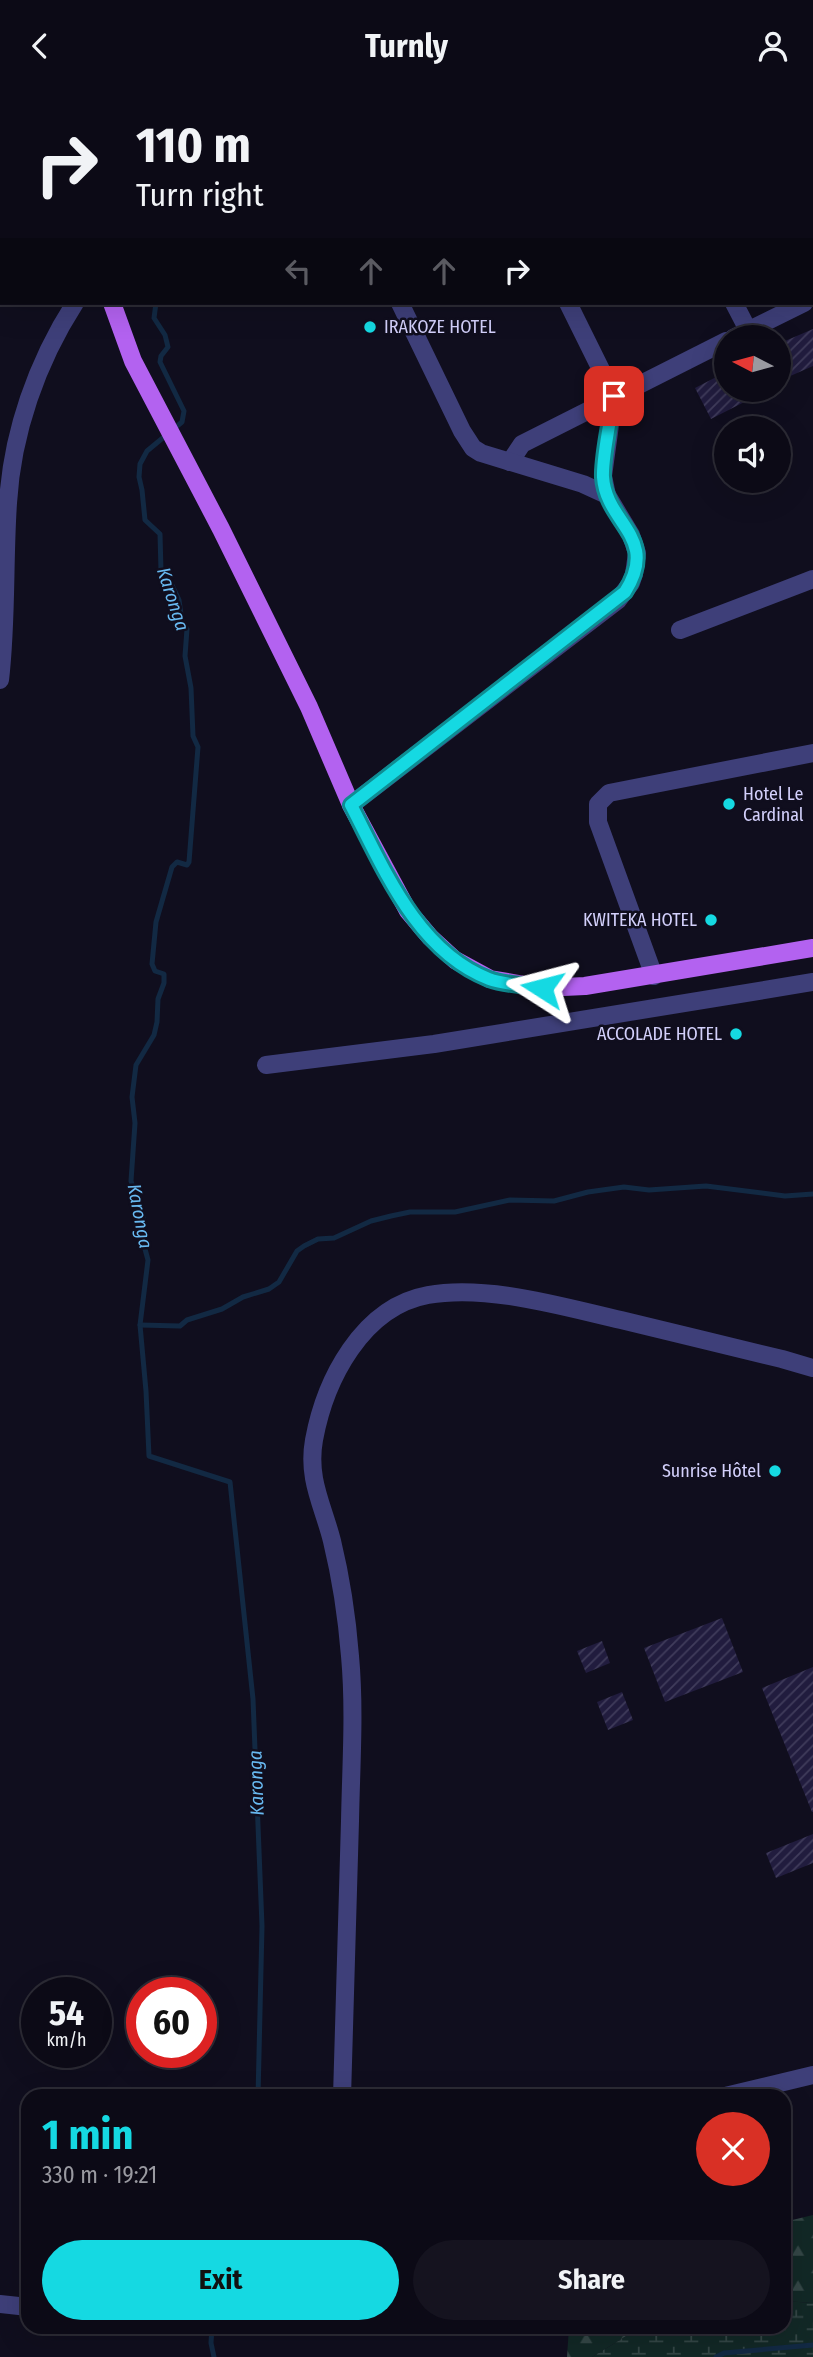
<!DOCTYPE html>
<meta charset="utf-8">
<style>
body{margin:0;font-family:"Fira Sans Condensed",sans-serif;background:#15131f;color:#f1f3f6;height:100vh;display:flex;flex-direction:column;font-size:26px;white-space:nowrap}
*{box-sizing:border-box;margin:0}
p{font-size:23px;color:#9a9aa1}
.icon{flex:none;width:38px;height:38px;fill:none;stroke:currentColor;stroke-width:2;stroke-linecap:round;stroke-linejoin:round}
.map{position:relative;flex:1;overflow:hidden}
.side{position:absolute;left:21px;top:1998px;width:770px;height:245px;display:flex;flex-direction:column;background:#0c0a16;border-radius:21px;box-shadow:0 7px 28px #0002,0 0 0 2px #2c2b35}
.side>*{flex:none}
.guide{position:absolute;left:0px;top:0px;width:814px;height:214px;box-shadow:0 7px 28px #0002,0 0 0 2px #2c2b35;background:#0c0a16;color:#f1f3f6;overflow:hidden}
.needle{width:46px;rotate:276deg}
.controls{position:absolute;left:714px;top:234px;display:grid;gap:14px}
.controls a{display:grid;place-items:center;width:77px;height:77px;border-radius:50%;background:#0c0a16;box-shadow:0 7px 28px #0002,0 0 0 2px #2c2b35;font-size:35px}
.speed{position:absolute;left:21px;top:1886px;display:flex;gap:14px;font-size:35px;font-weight:700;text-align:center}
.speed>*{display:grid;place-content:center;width:91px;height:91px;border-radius:50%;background:#0c0a16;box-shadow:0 7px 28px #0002,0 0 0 2px #2c2b35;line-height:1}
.speed small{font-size:18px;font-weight:400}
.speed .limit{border:10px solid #d22;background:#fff;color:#111}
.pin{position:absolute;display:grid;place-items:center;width:60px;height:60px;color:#fff;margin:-30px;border-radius:14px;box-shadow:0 4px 10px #0006}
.me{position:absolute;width:77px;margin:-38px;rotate:279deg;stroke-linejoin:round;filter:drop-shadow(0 0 5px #0008)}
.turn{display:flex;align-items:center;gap:24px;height:147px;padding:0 21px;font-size:32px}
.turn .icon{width:91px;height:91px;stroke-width:2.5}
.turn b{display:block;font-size:49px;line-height:60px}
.lanes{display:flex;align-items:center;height:66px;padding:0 21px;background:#0003;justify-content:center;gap:35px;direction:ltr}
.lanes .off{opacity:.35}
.round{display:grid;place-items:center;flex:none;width:74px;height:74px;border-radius:37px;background:#15131f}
.head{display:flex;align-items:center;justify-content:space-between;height:119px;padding:0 21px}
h1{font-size:42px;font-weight:700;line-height:52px;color:#15d9e2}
.button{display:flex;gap:14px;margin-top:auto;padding:14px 21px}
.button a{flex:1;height:80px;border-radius:42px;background:#15d9e2;color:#111;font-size:28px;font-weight:700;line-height:80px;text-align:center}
.button a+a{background:#15131f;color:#f1f3f6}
header{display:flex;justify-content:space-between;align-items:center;height:91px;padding:0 21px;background:#0c0a16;font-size:32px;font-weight:700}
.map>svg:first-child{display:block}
.forest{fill:url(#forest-firs)}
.wetland{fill:url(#wetland-marsh)}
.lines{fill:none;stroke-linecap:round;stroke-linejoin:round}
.stream{stroke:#122943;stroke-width:5}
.building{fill:url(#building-hatch)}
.street{stroke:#3e3f79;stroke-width:18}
.primary{stroke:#b362f0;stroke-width:18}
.route-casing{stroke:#0e8d93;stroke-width:18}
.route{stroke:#15d9e2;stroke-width:12}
.poi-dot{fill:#15d9e2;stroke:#100e1e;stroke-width:2.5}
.labels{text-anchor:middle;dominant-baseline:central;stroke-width:5;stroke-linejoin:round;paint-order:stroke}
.poi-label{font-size:18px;fill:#d3d0fb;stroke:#100e1e;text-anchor:end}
.water-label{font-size:19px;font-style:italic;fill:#68b9f1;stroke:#100e1e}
</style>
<header><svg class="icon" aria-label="back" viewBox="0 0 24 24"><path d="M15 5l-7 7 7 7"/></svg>Turnly<svg class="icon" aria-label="person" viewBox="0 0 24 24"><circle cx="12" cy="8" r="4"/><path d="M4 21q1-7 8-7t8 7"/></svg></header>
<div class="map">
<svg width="813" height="2266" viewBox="0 0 813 2266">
<defs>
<pattern id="forest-firs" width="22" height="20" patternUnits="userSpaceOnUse" patternTransform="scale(1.75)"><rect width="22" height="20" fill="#122826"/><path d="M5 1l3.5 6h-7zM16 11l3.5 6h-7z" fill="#344646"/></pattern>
<pattern id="wetland-marsh" width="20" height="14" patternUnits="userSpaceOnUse" patternTransform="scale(1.75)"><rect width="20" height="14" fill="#122826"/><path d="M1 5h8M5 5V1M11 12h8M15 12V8" fill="none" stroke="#344646"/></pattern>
<pattern id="building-hatch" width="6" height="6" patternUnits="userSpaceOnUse" patternTransform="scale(1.75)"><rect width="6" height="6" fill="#211c3e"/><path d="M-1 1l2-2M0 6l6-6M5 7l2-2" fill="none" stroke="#403c5b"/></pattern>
</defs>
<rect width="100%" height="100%" fill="#100e1e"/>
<g class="forest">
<path d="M813,2124V2212L784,2210V2131Z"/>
<path d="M569,2237H653L628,2244L592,2266H567Z"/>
</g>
<path class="wetland" d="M784,2210L813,2212V2266H592L628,2244L653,2237L784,2236Z"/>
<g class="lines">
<g class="stream">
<path d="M173,2V0"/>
<path d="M156,212L154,227L165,244L168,256L161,265L160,271L184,320L182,331L147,360L140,373L139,386L142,399L145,429L160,443L161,480L171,492L179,509L182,530L187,538L185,565L191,597L193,645L198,656L189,771L187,774L177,771L172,776L156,831L152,873L155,880L164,883V892L158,908L157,931L154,944L136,974L132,1006L135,1032L131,1090L143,1125L145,1158L148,1169L140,1234L146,1300L149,1365L230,1391L253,1608L262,1835L258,2006"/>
<path d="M140,1234L180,1235L187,1229L222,1218L243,1206L269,1198L279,1191L297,1160L304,1155L318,1148L334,1147L371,1130L391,1125L410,1121H455L510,1109L554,1110L588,1101L624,1096L649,1099L706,1095L785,1105L813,1103"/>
<path d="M212,2236L211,2252L214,2266"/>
<path d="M716,2266L724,2262L813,2254"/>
</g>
</g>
<g class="building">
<path d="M813,238V275L779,290V264L789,261L785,250Z"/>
<path d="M726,281V299H768L711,328L695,297Z"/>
<path d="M722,1527L743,1581L665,1611L644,1557Z"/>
<path d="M602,1550L610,1572L586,1582L577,1560Z"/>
<path d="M813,1576V1721H812L762,1597Z"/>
<path d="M622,1601L633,1629L608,1639L597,1611Z"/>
<path d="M813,1743V1772L776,1787L766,1762Z"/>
</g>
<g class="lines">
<g class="street">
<path d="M316,0L317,2"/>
<path d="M625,0L626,2"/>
<path d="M791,0L792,2"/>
<path d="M537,2L541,0"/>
<path d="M812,40L813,42"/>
<path d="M568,212L614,305L603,385L607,404"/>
<path d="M734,212L748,239"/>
<path d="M733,247L804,212"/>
<path d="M510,371L522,353L726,250"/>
<path d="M680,539L813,488"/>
<path d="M0,589C7,530 4,471 8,412C12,342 37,271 75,212"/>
<path d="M351,714L618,509L631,492L634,483L637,462L631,444L607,404L583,393L481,362L473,357L462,340L400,212"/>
<path d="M654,885L598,731V713L609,702L813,662"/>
<path d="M266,974L434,953L813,891"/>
<path d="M342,2006C345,1914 348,1822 350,1730C351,1675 355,1619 350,1565C347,1527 341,1487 332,1450C323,1414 307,1388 314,1349C325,1289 362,1216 428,1204C487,1193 564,1216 621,1229C675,1242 728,1255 782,1268L813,1277"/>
<path d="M721,2006L813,1984"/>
<path d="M0,2213L28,2216"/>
</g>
<g class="primary">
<path d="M94,2V0"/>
<path d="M112,212L133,270L221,438L309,616L351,714L408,820L430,846L455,869L490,888L542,897L585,895L813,857"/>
</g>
</g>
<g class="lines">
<g class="route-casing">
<path id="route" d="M542,897C526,894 505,894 489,888C417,860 384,778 351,714L625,501C660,446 606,433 603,386C602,366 611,327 614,305"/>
</g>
<use href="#route" class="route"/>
</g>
<g class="poi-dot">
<circle cx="370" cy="236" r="7"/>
<circle cx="729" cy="713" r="7"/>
<circle cx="711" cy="829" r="7"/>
<circle cx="736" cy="943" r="7"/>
<circle cx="775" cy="1380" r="7"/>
</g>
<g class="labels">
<g class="poi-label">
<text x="384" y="236" text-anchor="start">IRAKOZE HOTEL</text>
<text x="743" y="703" text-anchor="start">Hotel Le<tspan x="743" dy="21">Cardinal</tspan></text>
<text x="697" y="829">KWITEKA HOTEL</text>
<text x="722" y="943">ACCOLADE HOTEL</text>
<text x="761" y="1380">Sunrise Hôtel</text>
</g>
<g class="water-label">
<text transform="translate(173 508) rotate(72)">Karonga</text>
<text transform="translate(140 1125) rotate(79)">Karonga</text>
<text transform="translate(256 1692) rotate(-92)">Karonga</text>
</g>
</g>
</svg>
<div class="controls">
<a><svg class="needle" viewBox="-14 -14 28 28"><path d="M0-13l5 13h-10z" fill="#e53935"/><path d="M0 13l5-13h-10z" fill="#9a9aa1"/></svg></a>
<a><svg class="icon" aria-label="sound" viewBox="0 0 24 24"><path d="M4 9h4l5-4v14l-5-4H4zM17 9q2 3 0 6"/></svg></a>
</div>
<div class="speed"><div>54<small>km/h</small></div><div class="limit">60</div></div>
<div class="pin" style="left:614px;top:305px;background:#d93025"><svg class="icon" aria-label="arrive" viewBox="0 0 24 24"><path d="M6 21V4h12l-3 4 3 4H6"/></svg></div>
<svg class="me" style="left:542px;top:897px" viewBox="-20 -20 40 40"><path d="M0-17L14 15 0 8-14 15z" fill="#15d9e2" stroke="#fff" stroke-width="4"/></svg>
<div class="guide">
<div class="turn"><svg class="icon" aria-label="right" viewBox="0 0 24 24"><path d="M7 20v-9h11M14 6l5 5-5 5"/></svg><div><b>110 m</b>Turn right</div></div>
<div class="lanes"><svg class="icon off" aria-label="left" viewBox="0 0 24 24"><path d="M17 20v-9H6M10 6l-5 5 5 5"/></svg><svg class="icon off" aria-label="ahead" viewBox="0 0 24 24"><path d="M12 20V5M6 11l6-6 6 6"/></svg><svg class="icon off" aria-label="ahead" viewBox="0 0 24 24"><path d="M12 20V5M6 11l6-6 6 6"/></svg><svg class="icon" aria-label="right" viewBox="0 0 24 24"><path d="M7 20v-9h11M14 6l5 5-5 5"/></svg></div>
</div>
<section class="side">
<div class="head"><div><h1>1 min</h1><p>330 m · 19:21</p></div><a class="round" style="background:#d93025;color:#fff"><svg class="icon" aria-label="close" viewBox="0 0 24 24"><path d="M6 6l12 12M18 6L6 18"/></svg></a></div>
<div class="button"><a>Exit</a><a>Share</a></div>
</section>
</div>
